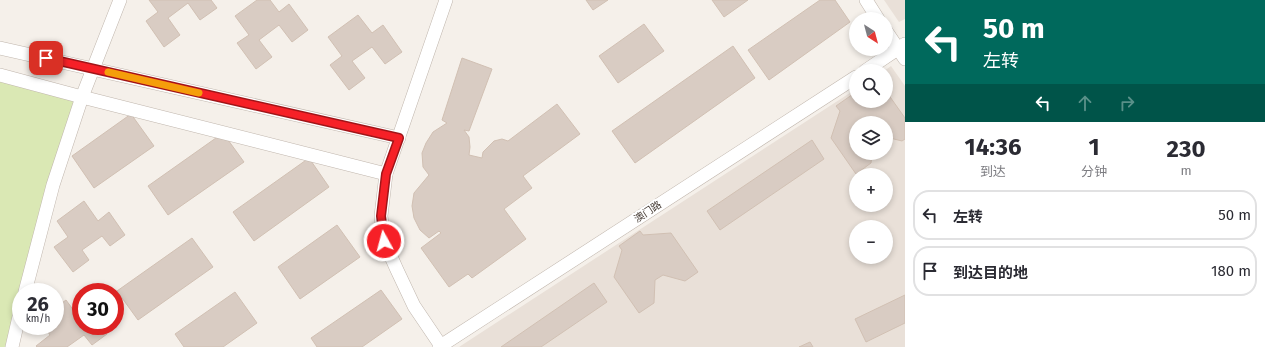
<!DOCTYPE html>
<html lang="zh">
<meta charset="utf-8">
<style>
body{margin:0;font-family:"Fira Sans","Noto Sans SC",sans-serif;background:#f2f2f3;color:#2b2b33;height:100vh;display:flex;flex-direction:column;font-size:15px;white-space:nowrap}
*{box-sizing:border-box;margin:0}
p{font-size:13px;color:#7c7c81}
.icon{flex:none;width:22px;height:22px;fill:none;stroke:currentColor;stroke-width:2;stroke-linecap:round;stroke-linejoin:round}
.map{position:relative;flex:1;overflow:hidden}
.side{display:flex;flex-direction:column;background:#fff;width:360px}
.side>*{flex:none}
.banner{background:#00695c;color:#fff;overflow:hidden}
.needle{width:26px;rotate:144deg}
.controls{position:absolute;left:849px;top:12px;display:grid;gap:8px}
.controls a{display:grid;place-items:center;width:44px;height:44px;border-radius:50%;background:#fff;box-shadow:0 2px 6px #0003;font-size:20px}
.speed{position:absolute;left:12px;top:283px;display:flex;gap:8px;font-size:20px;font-weight:700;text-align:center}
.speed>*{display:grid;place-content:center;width:52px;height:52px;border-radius:50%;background:#fff;box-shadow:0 2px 6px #0003;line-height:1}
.speed small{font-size:10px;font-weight:400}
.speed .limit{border:6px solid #d22;background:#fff;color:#111}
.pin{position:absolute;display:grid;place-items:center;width:34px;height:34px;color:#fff;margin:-17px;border-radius:8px;box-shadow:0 2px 6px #0006}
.me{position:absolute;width:44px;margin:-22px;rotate:353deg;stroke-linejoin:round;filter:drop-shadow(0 0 3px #0008)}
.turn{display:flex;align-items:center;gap:14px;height:84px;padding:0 12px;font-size:18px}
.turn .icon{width:52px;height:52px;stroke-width:2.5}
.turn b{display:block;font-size:28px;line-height:34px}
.lanes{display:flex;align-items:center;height:38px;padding:0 12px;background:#0003;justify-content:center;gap:20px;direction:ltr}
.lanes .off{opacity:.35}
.eta{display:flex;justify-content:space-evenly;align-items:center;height:68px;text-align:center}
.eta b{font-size:24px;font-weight:700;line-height:28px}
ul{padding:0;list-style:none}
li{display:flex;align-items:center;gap:12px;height:50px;margin:0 8px 6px;padding:0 4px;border:2px solid #e1e1e2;border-radius:16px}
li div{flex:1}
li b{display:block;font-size:15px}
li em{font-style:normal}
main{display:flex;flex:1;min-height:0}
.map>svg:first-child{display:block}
.residential{fill:#e9e0d8;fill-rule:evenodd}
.green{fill:#dae8b4}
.building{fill:#d9ccc3;stroke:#d1c0b3}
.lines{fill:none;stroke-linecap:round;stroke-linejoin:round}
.minor-casing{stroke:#c0b6ad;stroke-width:14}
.minor{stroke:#fff;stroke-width:13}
.route-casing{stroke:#a01519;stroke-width:10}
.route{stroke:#f62027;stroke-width:7}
.slow{stroke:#f59e0b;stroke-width:7}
.labels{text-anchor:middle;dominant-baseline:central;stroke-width:4;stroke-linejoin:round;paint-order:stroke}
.street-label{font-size:10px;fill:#493f38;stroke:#fff}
</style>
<main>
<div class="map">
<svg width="905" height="347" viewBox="0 0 905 347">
<rect width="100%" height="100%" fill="#f5f0ea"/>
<g class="residential">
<path d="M884,0H905V19L899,22Z"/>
<path d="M891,66L905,86V347H459L856,89V101H886V71H884ZM856,123H886V153H856ZM856,175H886V205H856ZM856,227H886V257H856Z"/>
</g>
<path class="green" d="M0,75L82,97L21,292V308L12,347H0Z"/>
<g class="building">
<path d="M149,0H211L217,8L200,20L188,3L168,18L180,35L164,47L146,21L158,12Z"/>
<path d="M257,0H270L279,12L289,4L308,30L292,42L279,25L259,40L272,57L256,69L237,43L249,35L235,16Z"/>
<path d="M586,0H608L593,10Z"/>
<path d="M712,0H748L724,17Z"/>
<path d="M820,0H835L850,22L769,80L748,50Z"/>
<path d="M358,15L372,33L383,25L402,52L385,64L372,47L352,61L365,78L349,90L330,65L342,56L328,37Z"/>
<path d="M644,24L664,51L618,83L599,56Z"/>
<path d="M733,46L755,78L635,163L612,131Z"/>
<path d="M462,58L492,69L469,131L464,130L469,137L470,147L469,155L482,158L483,152L494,141L502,139L508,141L557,104L580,134L523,176L532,188L504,209L526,239L472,278L468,274L449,287L421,248L441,233L439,231L429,238L420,230L414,218L412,206L414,193L429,175L423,167L422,153L426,143L433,132L447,123L442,120Z"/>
<path d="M856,92V101H886V94H888L905,118V139L902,141L886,137V123H856V153H872L871,163L856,174L831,138L840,111L836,106Z"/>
<path d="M131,114L154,146L94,188L72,156Z"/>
<path d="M223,133L244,162L168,215L148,186Z"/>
<path d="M812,140L824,159L720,230L707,211Z"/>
<path d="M309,158L329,187L254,241L233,212Z"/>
<path d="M84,201L98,221L109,212L125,235L110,246L102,236L82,250L89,260L73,272L54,247L68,237L57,221Z"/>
<path d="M337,225L360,257L300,299L278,267Z"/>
<path d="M640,231L643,235L671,233L698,272L685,281L663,275L655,280L654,303L639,313L614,277L622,250L619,246Z"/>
<path d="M192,238L213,267L138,320L117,291Z"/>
<path d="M594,283L607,302L541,347H501Z"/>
<path d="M381,290L402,319L362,347H317L311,338Z"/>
<path d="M235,292L257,323L223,347H184L175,334Z"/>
<path d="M905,295V323L866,342L855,319Z"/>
<path d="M66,300L80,319H81V326H102L107,334L92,345L84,335L67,347H37L36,346L50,335L44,326H55V308Z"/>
<path d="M810,342L813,347H799Z"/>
</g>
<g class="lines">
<g class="minor-casing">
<g id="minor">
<path d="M866,0L878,19"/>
<path d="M886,31L905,59"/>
<path d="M0,48L399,138"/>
<path d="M865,71L905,44"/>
<path d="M0,75L82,97L386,174"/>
<path d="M25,292L53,185L82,97L120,0"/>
<path d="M441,346L414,306L397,270L384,241L381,216L386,174L446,0"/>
<path d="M12,347L21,308"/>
<path d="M439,347L856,77"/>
</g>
</g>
<use href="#minor" class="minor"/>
</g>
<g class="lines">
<g class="route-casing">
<path id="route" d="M46,58L399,138L386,174L381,216L384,241"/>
</g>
<use href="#route" class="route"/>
<path class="slow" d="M108,72L199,93"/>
</g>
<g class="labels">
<g class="street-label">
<text transform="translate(648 212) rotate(-33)">澳门路</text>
</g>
</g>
</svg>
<div class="controls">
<a><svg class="needle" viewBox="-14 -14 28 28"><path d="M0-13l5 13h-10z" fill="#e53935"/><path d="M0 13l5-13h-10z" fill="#7c7c81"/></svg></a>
<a><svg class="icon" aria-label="search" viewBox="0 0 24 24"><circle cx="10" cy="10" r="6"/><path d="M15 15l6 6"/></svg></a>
<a><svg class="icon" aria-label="layers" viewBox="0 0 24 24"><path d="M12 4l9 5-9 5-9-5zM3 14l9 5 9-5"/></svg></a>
<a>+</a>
<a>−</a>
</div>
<div class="speed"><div>26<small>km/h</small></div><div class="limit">30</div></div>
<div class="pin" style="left:46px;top:58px;background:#d93025"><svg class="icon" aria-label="arrive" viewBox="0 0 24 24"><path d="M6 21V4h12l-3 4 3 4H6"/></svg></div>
<svg class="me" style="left:384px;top:241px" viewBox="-20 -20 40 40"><circle r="17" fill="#f62027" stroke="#fff" stroke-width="3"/><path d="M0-11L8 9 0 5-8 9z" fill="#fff"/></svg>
</div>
<section class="side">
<div class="banner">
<div class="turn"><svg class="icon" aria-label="left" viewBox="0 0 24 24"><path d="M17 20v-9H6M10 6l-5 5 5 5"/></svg><div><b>50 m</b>左转</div></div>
<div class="lanes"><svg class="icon" aria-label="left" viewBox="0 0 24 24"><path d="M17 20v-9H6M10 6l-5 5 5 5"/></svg><svg class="icon off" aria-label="ahead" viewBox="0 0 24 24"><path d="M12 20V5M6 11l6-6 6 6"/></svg><svg class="icon off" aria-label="right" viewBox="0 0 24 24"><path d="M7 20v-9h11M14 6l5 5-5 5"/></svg></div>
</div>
<div class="eta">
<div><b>14:36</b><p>到达</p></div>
<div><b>1</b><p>分钟</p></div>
<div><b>230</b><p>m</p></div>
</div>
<ul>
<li><svg class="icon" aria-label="left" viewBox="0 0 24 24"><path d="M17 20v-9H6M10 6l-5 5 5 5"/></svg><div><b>左转</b></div><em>50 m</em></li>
<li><svg class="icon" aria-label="arrive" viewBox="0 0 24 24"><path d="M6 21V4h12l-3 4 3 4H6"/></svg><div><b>到达目的地</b></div><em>180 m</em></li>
</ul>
</section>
</main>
